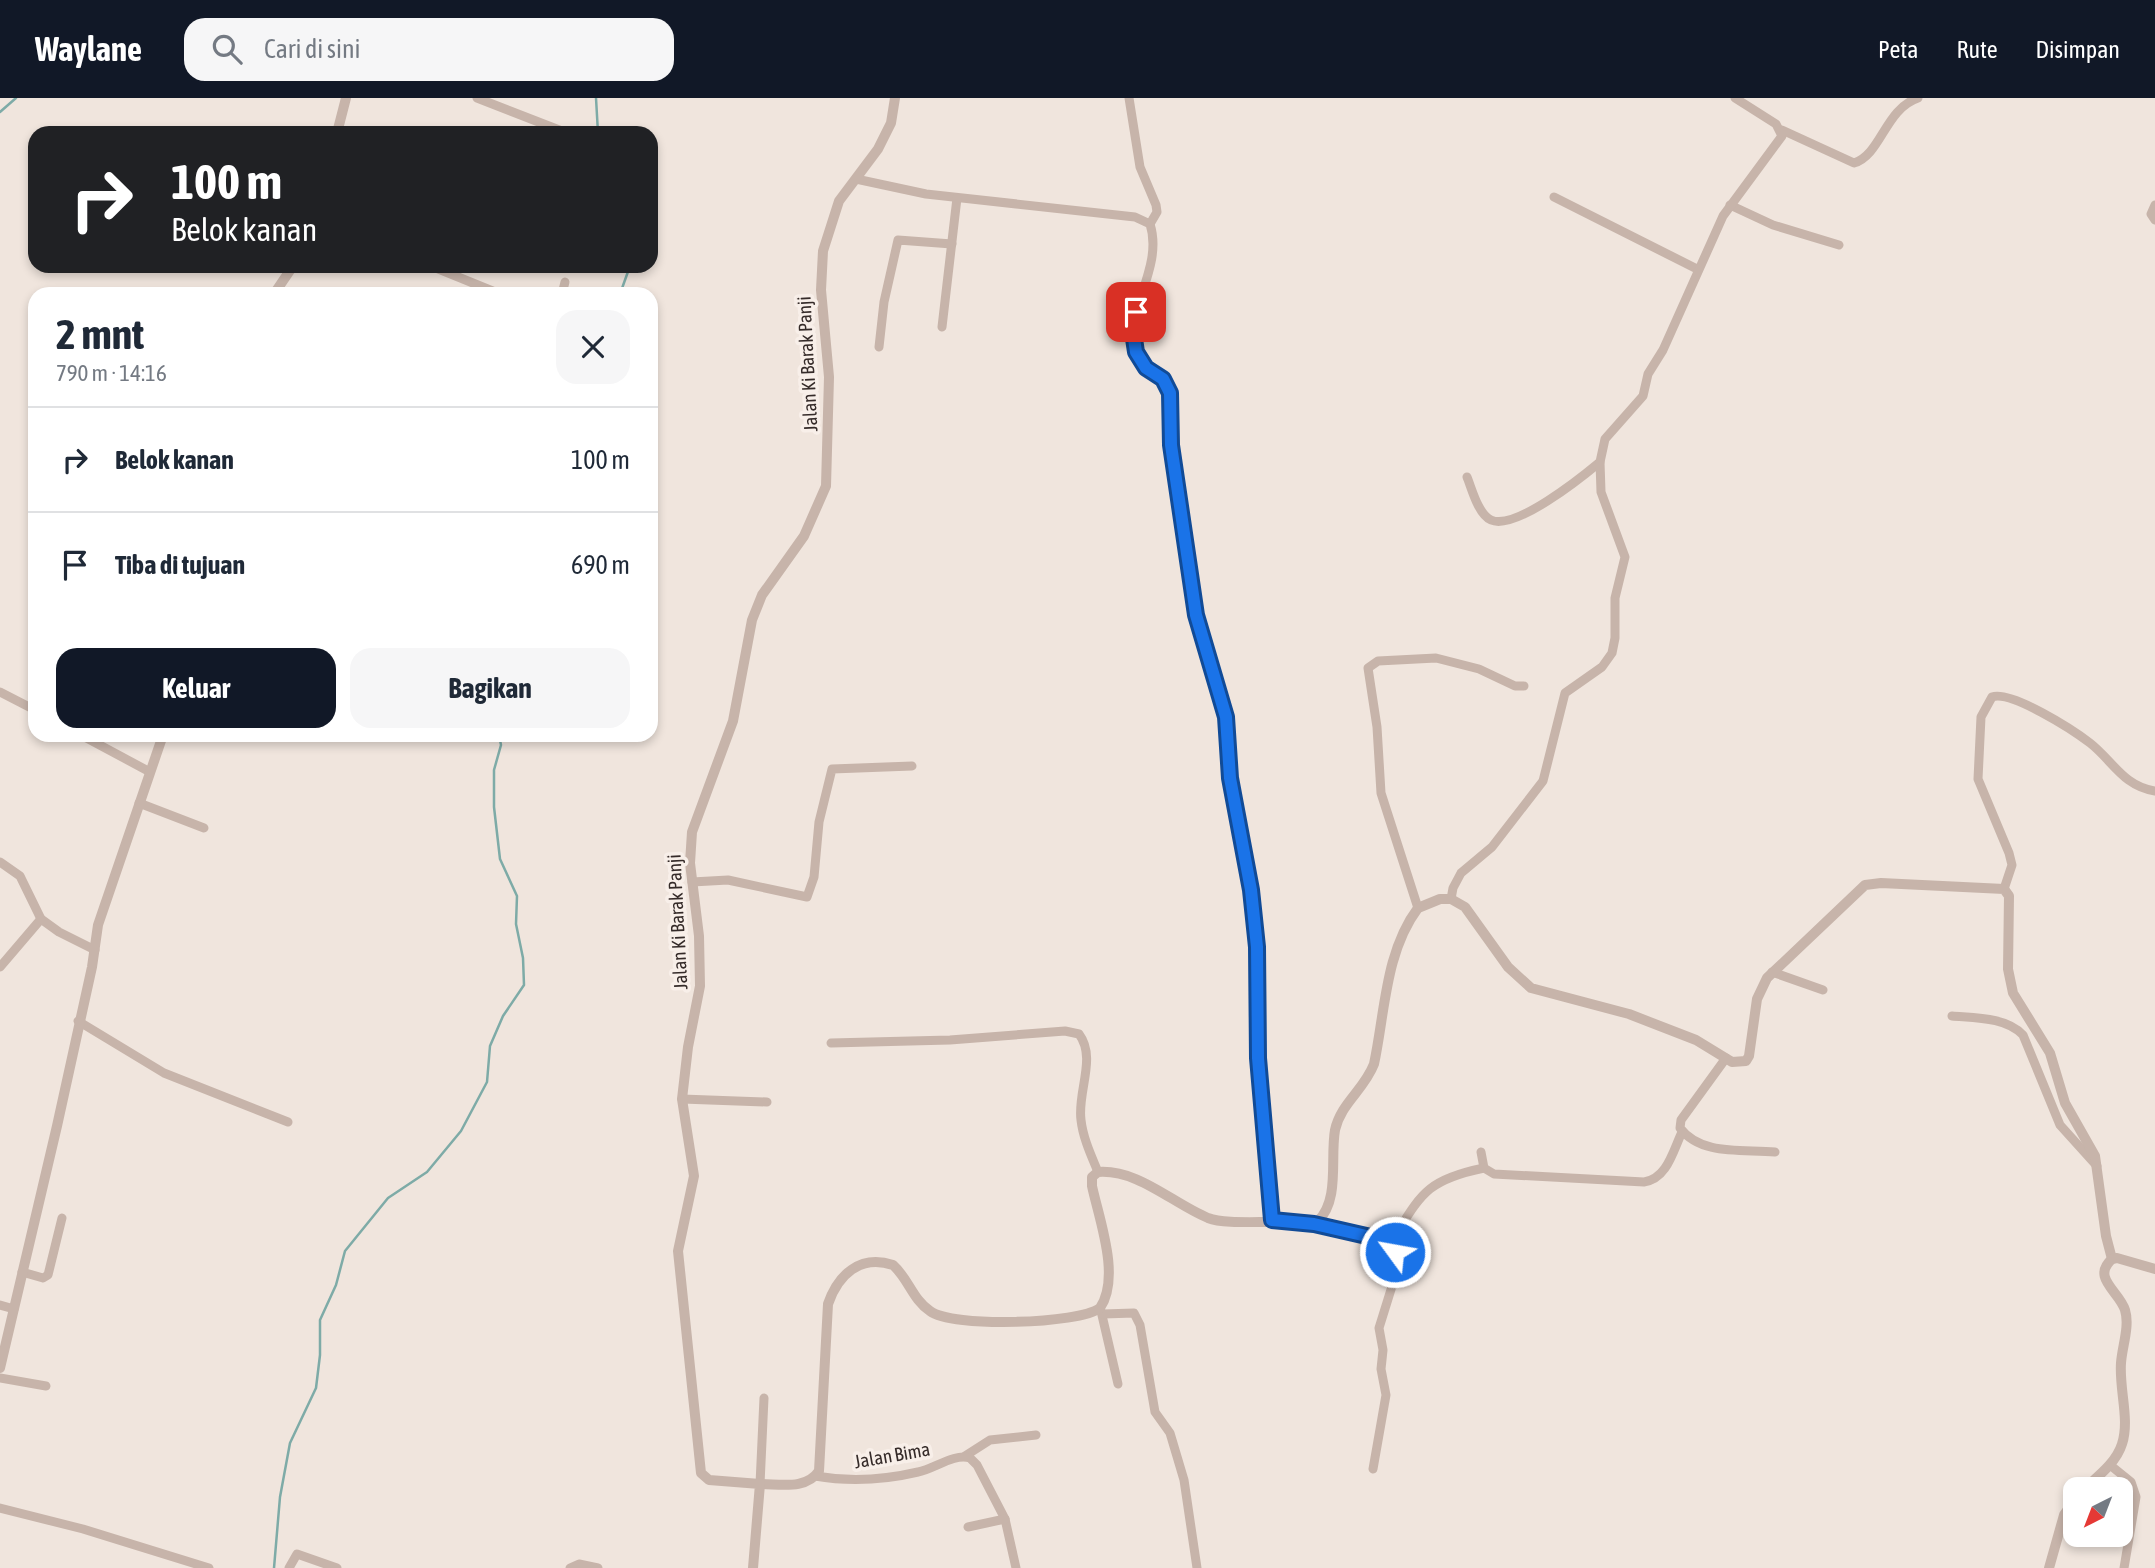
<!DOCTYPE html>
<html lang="id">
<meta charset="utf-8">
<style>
body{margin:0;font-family:"Asap Condensed",sans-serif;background:#f6f6f7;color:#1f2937;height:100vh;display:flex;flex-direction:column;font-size:26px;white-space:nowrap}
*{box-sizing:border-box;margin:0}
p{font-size:23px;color:#747a83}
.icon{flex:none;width:38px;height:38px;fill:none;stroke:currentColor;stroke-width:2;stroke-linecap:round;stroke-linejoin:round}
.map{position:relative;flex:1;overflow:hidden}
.sheet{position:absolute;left:28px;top:189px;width:630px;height:455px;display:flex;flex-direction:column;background:#fff;border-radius:21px;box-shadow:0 4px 10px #0003}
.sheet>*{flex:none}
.guide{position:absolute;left:28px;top:28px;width:630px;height:147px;border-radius:21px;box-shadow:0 4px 10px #0003;background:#202124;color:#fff;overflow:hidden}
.needle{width:46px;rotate:222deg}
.fabs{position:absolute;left:2063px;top:1379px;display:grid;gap:14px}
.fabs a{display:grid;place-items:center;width:70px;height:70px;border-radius:14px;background:#fff;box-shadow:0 4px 10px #0003;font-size:35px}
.pin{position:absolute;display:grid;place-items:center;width:60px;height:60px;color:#fff;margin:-30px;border-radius:14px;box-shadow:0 4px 10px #0006}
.me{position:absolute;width:77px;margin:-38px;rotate:302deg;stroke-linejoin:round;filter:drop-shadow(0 0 5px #0008)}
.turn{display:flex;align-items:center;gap:24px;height:147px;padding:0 28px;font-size:32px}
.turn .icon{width:91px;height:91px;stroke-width:2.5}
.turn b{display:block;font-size:49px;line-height:60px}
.round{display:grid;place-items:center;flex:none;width:74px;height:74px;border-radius:21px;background:#f6f6f7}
.head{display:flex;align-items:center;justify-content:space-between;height:119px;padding:0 28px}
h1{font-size:42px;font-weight:700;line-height:52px}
.action{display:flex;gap:14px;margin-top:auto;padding:14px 28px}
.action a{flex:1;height:80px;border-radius:21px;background:#111827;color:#fff;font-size:28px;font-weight:700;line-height:80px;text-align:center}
.action a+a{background:#f6f6f7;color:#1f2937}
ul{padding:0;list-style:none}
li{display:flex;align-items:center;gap:21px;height:105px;padding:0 28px;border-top:2px solid #e0e1e3}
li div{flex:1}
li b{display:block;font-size:26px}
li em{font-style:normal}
header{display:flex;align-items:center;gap:42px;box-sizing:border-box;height:98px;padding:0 35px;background:#111827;color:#fff}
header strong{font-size:33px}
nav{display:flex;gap:38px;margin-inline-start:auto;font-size:24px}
.search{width:490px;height:63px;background:#f6f6f7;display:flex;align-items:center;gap:18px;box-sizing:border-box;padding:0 24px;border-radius:21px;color:#747a83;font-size:26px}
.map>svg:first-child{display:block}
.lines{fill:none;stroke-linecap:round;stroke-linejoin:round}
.stream{stroke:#7eaba7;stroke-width:2.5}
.minor{stroke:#c7b4aa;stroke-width:9}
.tertiary{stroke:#c7b4aa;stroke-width:10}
.route-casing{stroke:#114b97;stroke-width:18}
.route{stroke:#1a73e8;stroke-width:12}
.labels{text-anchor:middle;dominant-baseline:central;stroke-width:7;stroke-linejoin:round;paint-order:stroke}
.street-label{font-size:19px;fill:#352b29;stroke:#f8efe9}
</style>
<header>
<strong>Waylane</strong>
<div class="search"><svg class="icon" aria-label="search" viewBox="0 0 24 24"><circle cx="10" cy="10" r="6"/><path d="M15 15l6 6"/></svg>Cari di sini</div>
<nav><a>Peta</a><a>Rute</a><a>Disimpan</a></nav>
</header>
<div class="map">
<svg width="2155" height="1470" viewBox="0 0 2155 1470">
<rect width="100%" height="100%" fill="#f0e5dd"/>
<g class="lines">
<g class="stream">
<path d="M596,0L598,35"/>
<path d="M0,14L16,0"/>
<path d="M620,196L630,168"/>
<path d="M274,1470L280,1399L290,1345L316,1290L320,1257V1222L336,1187L345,1153L388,1100L427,1074L461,1033L487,984L490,948L503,918L524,887L523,860L516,826L517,798L500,761L494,709V672L501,647L499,637"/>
</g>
<g class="minor">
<path d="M477,0L567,35"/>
<path d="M1129,0L1140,69L1156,107L1157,114L1150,126"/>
<path d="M1782,32L1854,65C1881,57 1885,11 1918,0"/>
<path d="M856,81L926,96L1135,119L1150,126C1165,173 1118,220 1137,259C1144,273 1159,276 1169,288L1171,347L1197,517L1221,596L1230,680L1251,792L1257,849L1258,960L1272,1122"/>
<path d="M1554,99L1697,171"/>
<path d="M1730,107L1773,127L1839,147"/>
<path d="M2155,107L2151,116L2155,122"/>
<path d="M431,168L500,196"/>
<path d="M562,196L565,184"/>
<path d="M942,229L957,100"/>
<path d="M879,249L884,204L898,142L952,146"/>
<path d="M1467,379C1472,391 1478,416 1491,422C1515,433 1582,379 1600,364"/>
<path d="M0,594L35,612"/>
<path d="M81,637L150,674"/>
<path d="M139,705L204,730"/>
<path d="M0,764L20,778L41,821L59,834L95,852"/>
<path d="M692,784L728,782L807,799L814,779L819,724L832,671L912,668"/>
<path d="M2004,791L2012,767L2009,755L1978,681L1981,619L1992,599C2011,592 2073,632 2090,645C2113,663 2123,688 2155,693"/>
<path d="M1451,801L1453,790L1461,775L1492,749L1543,683L1565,595L1602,569L1612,555L1615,540V500L1625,459L1601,394L1600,364L1605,341L1643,298L1648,276L1663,252L1723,118L1782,38L1776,26L1735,0"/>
<path d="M1418,810L1381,695L1377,629L1368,570L1378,563L1436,560L1479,571L1515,588H1524"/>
<path d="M0,869L41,821"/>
<path d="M1772,874L1823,892"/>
<path d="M1952,918C1975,920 2006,919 2023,937L2060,1027L2097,1068"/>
<path d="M78,923L164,975L288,1024"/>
<path d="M831,945L950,942L1065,933L1079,936C1097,960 1077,994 1081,1022C1083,1040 1091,1057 1098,1074"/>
<path d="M1726,960L1681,1022L1680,1030C1701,1058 1743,1051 1775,1054"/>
<path d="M682,1001L767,1004"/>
<path d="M1481,1054L1484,1070L1494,1076L1644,1084C1667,1081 1673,1053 1682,1034"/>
<path d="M1314,1126L1384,1141L1394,1147L1393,1185L1379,1230L1383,1252L1381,1271L1386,1297L1373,1371"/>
<path d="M1391,1144C1421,1097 1425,1082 1484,1070"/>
<path d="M22,1174L43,1180L48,1177L62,1120"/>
<path d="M0,1207L14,1211"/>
<path d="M1101,1213L1118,1286"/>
<path d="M1103,1216L1134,1215L1140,1227L1155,1314L1170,1335L1184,1382L1197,1470"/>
<path d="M0,1280L46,1288"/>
<path d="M965,1358L990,1342L1036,1337"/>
<path d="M2110,1367L2131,1384L2136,1399L2124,1470"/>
<path d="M815,1378C850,1384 884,1382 918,1374C934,1371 954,1355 970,1360L977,1367L1005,1421L1016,1470"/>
<path d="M760,1386L764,1300"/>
<path d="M0,1410L83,1431L209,1470"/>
<path d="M968,1429L1005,1421"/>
<path d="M289,1470L297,1456L337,1470"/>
<path d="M570,1470L579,1466L598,1470"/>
</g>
<g class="tertiary">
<path d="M337,35L346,0"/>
<path d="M274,196L293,168"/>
<path d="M0,1270L57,1028L92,869L98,827L163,637"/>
<path d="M760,1386C781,1386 806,1392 819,1373L828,1206C838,1177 860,1156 893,1167C908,1180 913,1202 930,1213C952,1230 1079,1226 1100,1210C1121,1179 1099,1121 1092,1088V1079L1098,1074C1138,1071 1172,1105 1208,1120C1229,1128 1277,1121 1305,1126L1318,1123C1340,1102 1330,1060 1335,1032C1341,1005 1364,992 1374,966C1385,915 1385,854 1418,810L1440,801H1451L1465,809L1508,869L1531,890L1629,916L1696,942L1732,964L1746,963L1749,958L1757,901L1767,880L1865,787L1881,785L2004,791L2009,798L2008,871L2013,895L2050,955L2065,1005L2095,1058L2106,1138L2112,1161"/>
<path d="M2084,1391C2098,1378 2116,1365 2122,1346C2130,1322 2119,1291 2121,1265C2122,1249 2130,1228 2125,1212C2119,1193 2091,1180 2112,1161L2117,1160L2155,1171"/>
<path d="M753,1470L760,1386L709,1382L701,1375L678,1153L694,1078L682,1001L688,949L700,888L699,838L690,765L692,734L733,623L752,522L762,497L804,438L826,388L829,279L821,192L823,153L839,103L878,51L891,25L895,0"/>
<path d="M2049,1470L2064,1417L2076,1400"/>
</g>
</g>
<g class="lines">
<g class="route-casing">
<path id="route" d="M1136,214L1133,234L1136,254L1146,270L1163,281L1170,295L1171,347L1196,517L1226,619L1230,680L1251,792L1257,849L1258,960L1272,1122L1314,1126L1384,1142L1393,1146L1395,1154"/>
</g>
<use href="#route" class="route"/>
</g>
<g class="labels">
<g class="street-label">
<text transform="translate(807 266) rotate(-93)">Jalan Ki Barak Panji</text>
<text transform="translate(677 824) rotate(-93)">Jalan Ki Barak Panji</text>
<text transform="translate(892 1357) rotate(-10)">Jalan Bima</text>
</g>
</g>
</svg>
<div class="fabs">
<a><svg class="needle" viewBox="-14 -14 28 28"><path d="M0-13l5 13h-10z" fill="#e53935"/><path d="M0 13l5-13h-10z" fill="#747a83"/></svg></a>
</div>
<div class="pin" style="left:1136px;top:214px;background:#d93025"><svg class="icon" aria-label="arrive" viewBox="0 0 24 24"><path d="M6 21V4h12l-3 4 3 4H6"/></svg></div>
<svg class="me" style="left:1395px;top:1154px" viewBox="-20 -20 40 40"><circle r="17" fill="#1a73e8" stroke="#fff" stroke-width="3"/><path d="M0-11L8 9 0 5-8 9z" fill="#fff"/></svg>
<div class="guide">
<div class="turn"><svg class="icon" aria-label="right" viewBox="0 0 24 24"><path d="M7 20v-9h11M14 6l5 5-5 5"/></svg><div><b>100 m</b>Belok kanan</div></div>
</div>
<section class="sheet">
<div class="head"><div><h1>2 mnt</h1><p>790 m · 14:16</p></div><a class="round"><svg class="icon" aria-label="close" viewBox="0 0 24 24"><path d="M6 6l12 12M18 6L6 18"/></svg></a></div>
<ul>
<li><svg class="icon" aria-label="right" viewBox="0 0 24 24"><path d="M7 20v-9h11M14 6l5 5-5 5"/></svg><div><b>Belok kanan</b></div><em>100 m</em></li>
<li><svg class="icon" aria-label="arrive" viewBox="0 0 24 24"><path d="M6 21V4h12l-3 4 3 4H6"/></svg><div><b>Tiba di tujuan</b></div><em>690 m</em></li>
</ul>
<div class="action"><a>Keluar</a><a>Bagikan</a></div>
</section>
</div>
